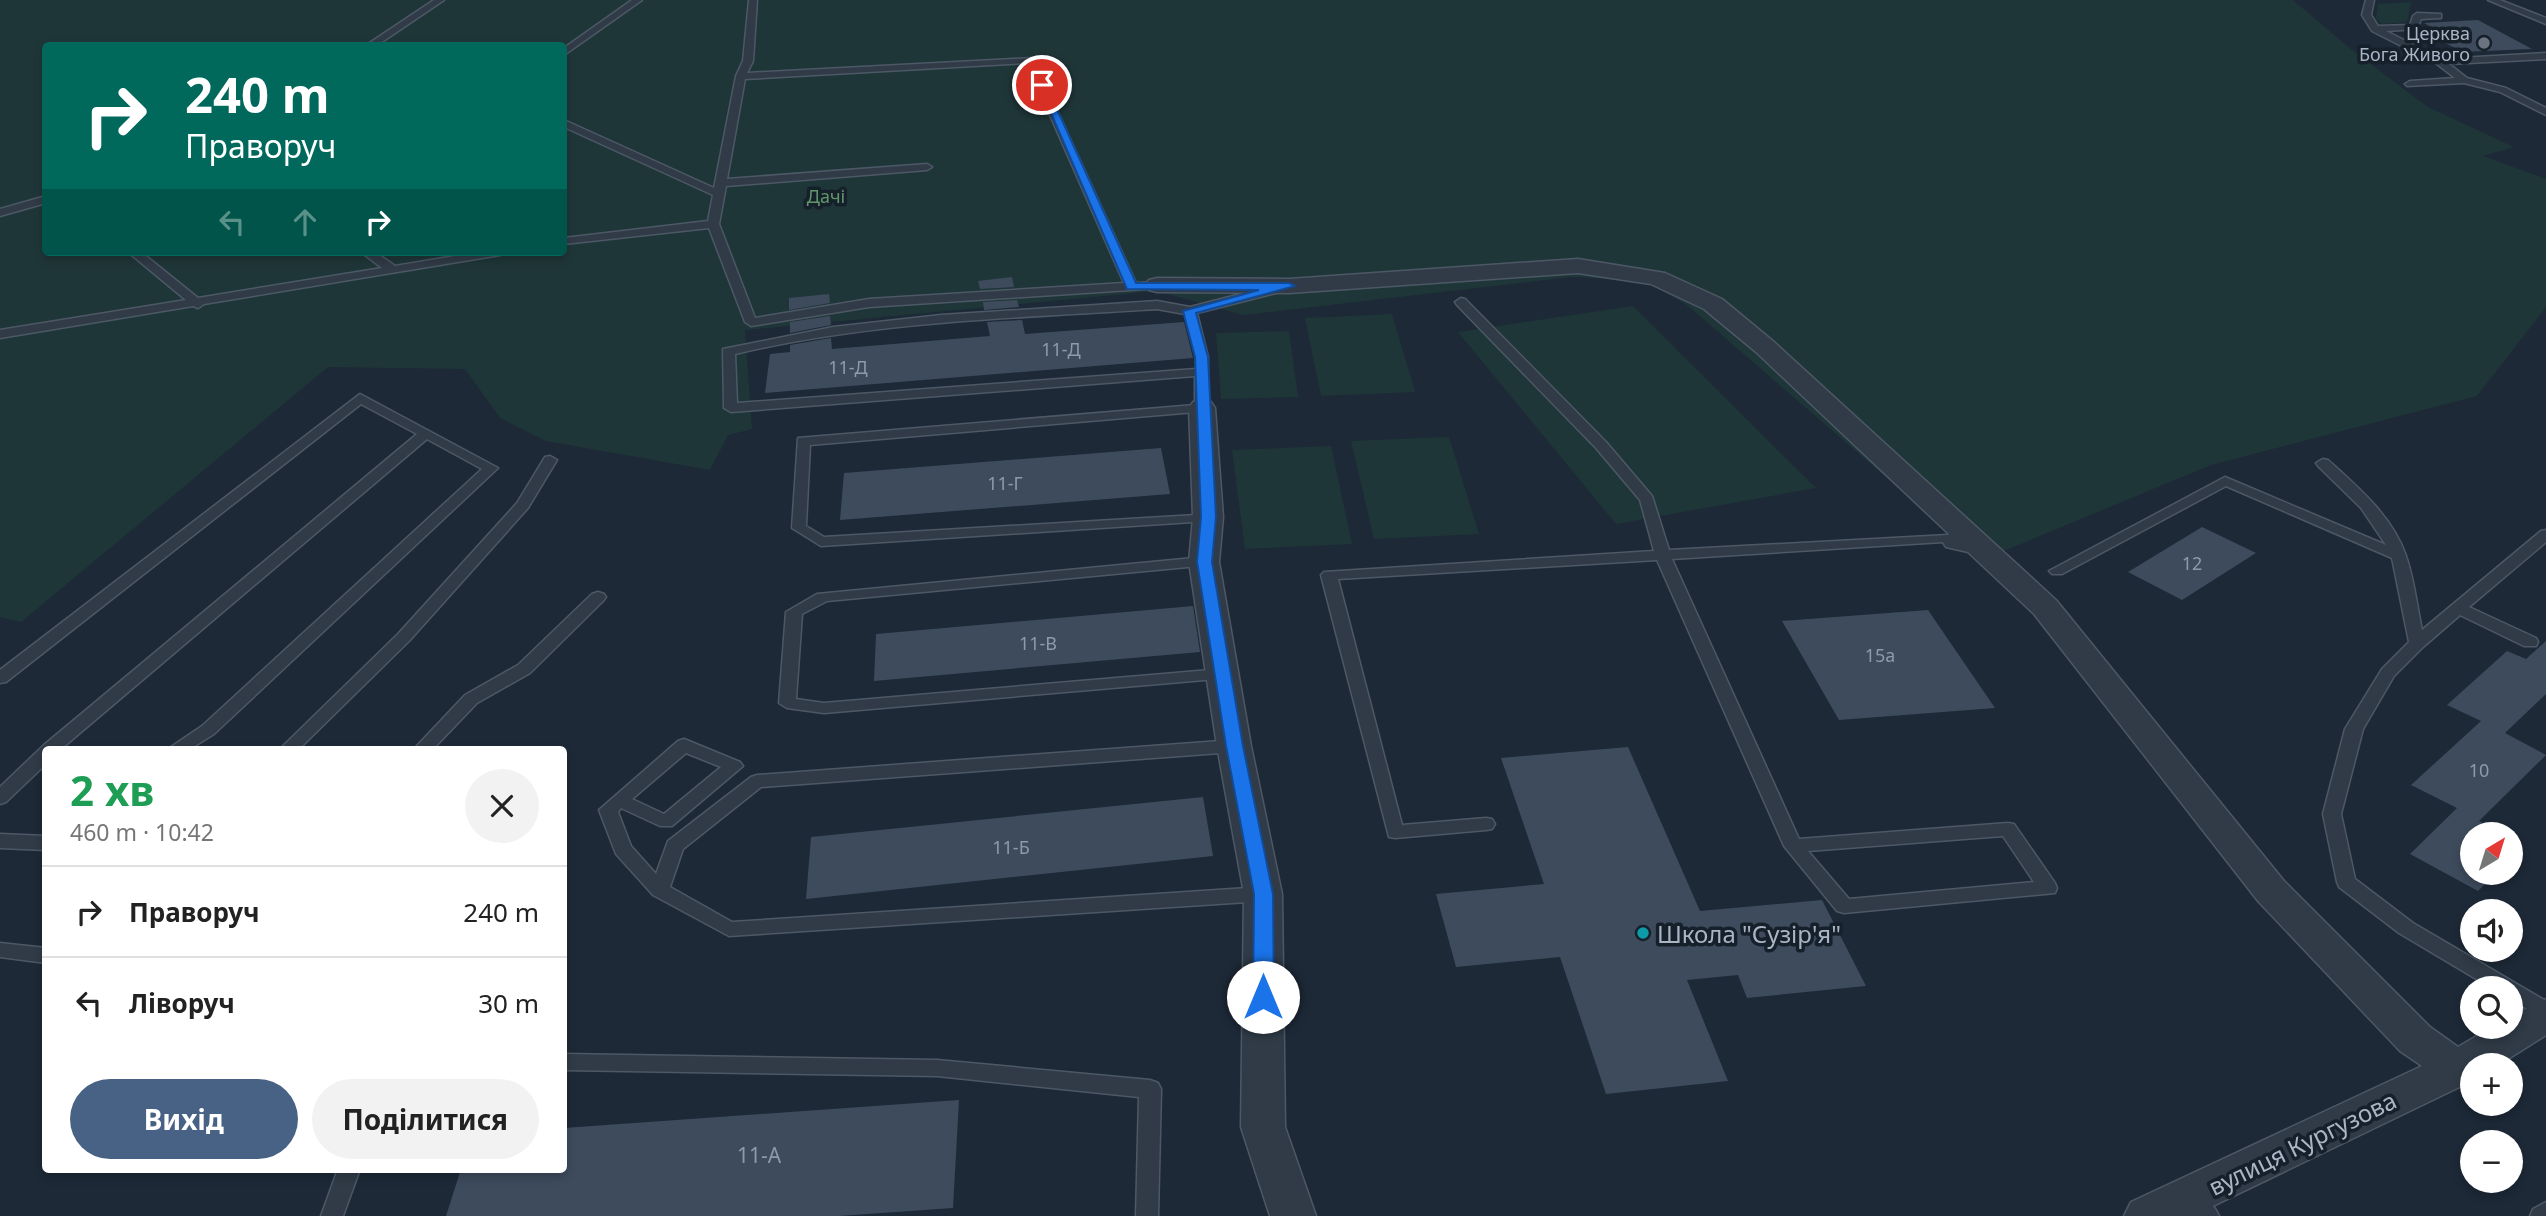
<!DOCTYPE html>
<html lang="uk">
<meta charset="utf-8">
<style>
body{margin:0;font-family:"Noto Sans",sans-serif;background:#f2f2f2;color:#222;height:100vh;display:flex;flex-direction:column;font-size:26px;white-space:nowrap}
*{box-sizing:border-box;margin:0}
p{font-size:23px;color:#767676}
.icon{flex:none;width:38px;height:38px;fill:none;stroke:currentColor;stroke-width:2;stroke-linecap:round;stroke-linejoin:round}
.map{position:relative;flex:1;overflow:hidden}
.panel{position:absolute;left:42px;top:746px;width:525px;height:427px;display:flex;flex-direction:column;background:#fff;border-radius:7px;box-shadow:0 4px 10px #0003}
.panel>*{flex:none}
.hud{position:absolute;left:42px;top:42px;width:525px;height:214px;border-radius:7px;box-shadow:0 4px 10px #0003;background:#00695c;color:#fff;overflow:hidden}
.needle{width:46px;rotate:38deg}
.controls{position:absolute;left:2460px;top:822px;display:grid;gap:14px}
.controls a{display:grid;place-items:center;width:63px;height:63px;border-radius:50%;background:#fff;box-shadow:0 4px 10px #0003;font-size:35px}
.pin{position:absolute;display:grid;place-items:center;width:60px;height:60px;color:#fff;margin:-30px;border:4px solid #fff;border-radius:50%;box-shadow:0 2px 7px #0007}
.me{position:absolute;width:77px;margin:-38px;rotate:0deg;stroke-linejoin:round;filter:drop-shadow(0 0 5px #0008)}
.turn{display:flex;align-items:center;gap:24px;height:147px;padding:0 28px;font-size:32px}
.turn .icon{width:91px;height:91px;stroke-width:2.5}
.turn b{display:block;font-size:49px;line-height:60px}
.lanes{display:flex;align-items:center;height:66px;padding:0 28px;background:#0003;justify-content:center;gap:35px;direction:ltr}
.lanes .off{opacity:.35}
.round{display:grid;place-items:center;flex:none;width:74px;height:74px;border-radius:37px;background:#f2f2f2}
.summary{display:flex;align-items:center;justify-content:space-between;height:119px;padding:0 28px}
h1{font-size:42px;font-weight:700;line-height:52px;color:#1e9e55}
.primary-button{display:flex;gap:14px;margin-top:auto;padding:14px 28px}
.primary-button a{flex:1;height:80px;border-radius:42px;background:#476285;color:#fff;font-size:28px;font-weight:700;line-height:80px;text-align:center}
.primary-button a+a{background:#f2f2f2;color:#222}
ul{padding:0;list-style:none}
li{display:flex;align-items:center;gap:21px;height:91px;padding:0 28px;border-top:2px solid #e0e0e0}
li div{flex:1}
li b{display:block;font-size:26px}
li em{font-style:normal}
.map>svg:first-child{display:block}
.green{fill:#1f3638;fill-rule:evenodd}
.building{fill:#3d4b5c}
.lines{fill:none;stroke-linecap:round;stroke-linejoin:round}
.lane-casing{stroke:#4d5866;stroke-width:3}
.street-casing{stroke:#4d5866;stroke-width:3}
.lane{fill:#303b47;fill-rule:evenodd}
.street{fill:#303b47;fill-rule:evenodd}
.route{fill:#1a73e8;stroke:#114b97;stroke-width:2}
.worship-dot{fill:#6b7280;stroke:#16202b;stroke-width:2.5}
.culture-dot{fill:#0f9aa8;stroke:#16202b;stroke-width:2.5}
.labels{text-anchor:middle;dominant-baseline:central;stroke-width:7;stroke-linejoin:round;paint-order:stroke}
.far-poi-label{font-size:18px;fill:#a9b5c5;stroke:#16202b;text-anchor:end}
.far-park-label{font-size:18px;fill:#60976a;stroke:#16202b}
.number-label{font-size:18px;fill:#8e9aab}
.near-number-label{font-size:21px;fill:#8e9aab}
.near-poi-label{font-size:24px;fill:#a9b5c5;stroke:#16202b;text-anchor:start}
.near-street-label{font-size:24px;fill:#a9b5c5;stroke:#16202b}
</style>
<div class="map">
<svg width="2546" height="1216" viewBox="0 0 2546 1216">
<rect width="100%" height="100%" fill="#1d2937"/>
<g class="green">
<path d="M0,0H2293L2352,50L2428,107L2514,147L2483,156L2546,179V307L2477,396L2211,465L1982,560L1687,305L1644,281L1572,277L1243,315L1157,291L745,330L752,429L728,435L710,470L546,441L500,418L465,369L328,367L21,622L0,617ZM46,46H564V252H46Z"/>
<path d="M2411,2L2407,22L2382,24L2376,18L2378,4Z"/>
<path d="M1633,306L1816,488L1616,524L1458,332Z"/>
<path d="M1392,314L1415,392L1321,396L1305,318Z"/>
<path d="M1289,331L1298,397L1221,399L1216,333Z"/>
<path d="M1449,437L1479,534L1374,539L1351,441Z"/>
<path d="M1331,446L1352,544L1245,549L1232,450Z"/>
</g>
<g class="building">
<path d="M2478,20L2532,49L2462,52L2420,29H2435L2424,23Z"/>
<path d="M1012,277L1014,287L980,289L978,281Z"/>
<path d="M829,294L830,303L789,310V298Z"/>
<path d="M1017,300L1019,307L984,310L983,302Z"/>
<path d="M830,316L831,325L790,333V322Z"/>
<path d="M1022,320L1025,334L1184,322L1193,358L765,393L770,354L790,352V345L831,338L832,349L990,336L987,322Z"/>
<path d="M1161,448L1170,494L840,520L844,473Z"/>
<path d="M2202,527L2256,553L2182,600L2128,572Z"/>
<path d="M1193,606L1200,652L874,681L876,634Z"/>
<path d="M1928,610L1995,708L1839,720L1782,621Z"/>
<path d="M2546,641V694L2505,733L2546,755L2479,821L2506,835H2473V873H2496L2478,891L2410,854L2457,808L2411,785L2481,721L2447,705L2507,651L2526,659Z"/>
<path d="M1628,747L1700,911L1822,900L1866,986L1747,998L1738,975L1687,980L1728,1081L1606,1094L1560,957L1456,967L1436,894L1544,884L1501,758Z"/>
<path d="M1203,797L1213,856L806,899L811,837Z"/>
<path d="M959,1100L953,1208L839,1216H446L461,1169H564V1128Z"/>
</g>
<g class="lines">
<g class="lane-casing">
<g id="lane">
<path d="M434,0H444L376,46H365Z"/>
<path d="M632,0H642L564,55V48Z"/>
<path d="M749,0H757L753,61L747,73L1033,58L1136,283L1161,282V288L869,307L751,326L745,322L709,228L564,244V238L708,221L713,195L564,127V120L714,188L736,76L743,61ZM1027,63L1124,283L869,299L755,318L719,224L726,186L927,170L932,167L927,164L727,179L745,79Z"/>
<path d="M2366,0H2374L2371,15L2378,26L2410,25L2413,16L2417,13L2441,14V18L2421,19L2417,29L2386,31L2442,59L2546,53V59L2449,64L2467,78L2506,88L2546,108V115L2500,92L2464,83L2407,86L2405,84L2410,81L2455,78L2437,64L2372,31L2362,15Z"/>
<path d="M2488,0H2500L2546,18V24Z"/>
<path d="M46,196V203L0,216V209Z"/>
<path d="M128,252H141L198,298L382,268L361,252H375L395,266L479,252H506L500,255L204,304L198,308L193,306L0,338V330L186,300Z"/>
<path d="M1280,284L1284,285V291L1197,313L1208,357L1207,411L810,445L806,526L824,537L1213,514L1215,517L1213,520L1208,521L821,546L792,528L798,438L1195,405V376L731,412L724,408L723,349L833,327L941,315L1157,301L1190,307ZM1157,309L1185,314L1196,357V369L737,403L735,354C873,321 1015,318 1157,309Z"/>
<path d="M1461,298L1465,299L1606,442L1652,496L1669,550L1948,535L1950,538L1948,541L1943,542L1672,559L1799,839L2008,823L2014,824L2055,883L2057,888L2055,893L1844,913L1837,911L1784,846L1657,560L1338,579L1402,825L1486,818L1492,819L1495,824L1492,829L1486,830L1395,838L1389,837L1321,575L1324,572L1654,551L1640,500L1596,448L1457,305L1455,302ZM2003,836L2034,882L1849,899L1808,851Z"/>
<path d="M360,394L498,468L214,734L190,749H168L202,726L482,469L427,439L61,749H46V764L6,802L0,804V787L44,745L417,434L361,404L6,682L0,683V670Z"/>
<path d="M550,456L557,460L528,508L410,640L299,749H280L398,634L517,503L545,457Z"/>
<path d="M2323,459L2328,460C2358,487 2393,517 2406,556C2414,579 2417,606 2422,630L2541,531L2546,530V542L2469,607L2536,638L2538,642L2536,646H2524L2460,615L2423,647L2394,676L2363,729L2341,814L2355,879L2413,923L2546,1001V1019L2511,1000V989H2493L2399,933L2339,887L2337,882L2323,814L2345,729L2382,669L2409,642L2392,558L2226,486L2062,574H2052L2049,571L2225,477L2386,545L2361,508L2318,466L2316,463Z"/>
<path d="M1204,557L1209,559L1212,562L1209,565L827,601L802,614L796,699L824,703L1222,669L1230,674L1228,678L824,713L787,708L779,703L786,612L817,594Z"/>
<path d="M598,592L604,594L606,597L604,600L530,673L477,703L433,749H414L465,695L518,665L592,594Z"/>
<path d="M684,739L740,762L743,766L672,826H660L621,808L618,812L631,846L656,874L668,841L751,777L757,775L1234,740L1240,742L1243,746L1240,750L1234,752L761,787L683,849L670,887L732,922L1263,887L1270,889L1273,894L1270,899L1263,901L729,936L653,895L616,854L599,810L678,741ZM686,753L721,767L664,814L632,799Z"/>
<path d="M0,834L46,836V850L0,848Z"/>
<path d="M0,943L46,948V963L0,957Z"/>
<path d="M564,1054L937,1060L1150,1080L1158,1083L1161,1089L1158,1216H1136L1139,1097L937,1076L564,1070Z"/>
<path d="M338,1169H360L343,1216H321Z"/>
<path d="M2189,1188C2201,1193 2214,1204 2219,1216H2193L2178,1198L2181,1191Z"/>
<path d="M2546,1202V1216H2530L2533,1209Z"/>
</g>
</g>
<g class="street-casing">
<g id="street">
<path d="M1578,259L1665,273L1722,299L1774,342L2056,600L2284,881L2430,1027L2458,1047L2492,1027H2511V1016L2546,999V1035L2497,1066H2473L2472,1081L2192,1216H2124L2131,1202L2422,1066L2400,1051L2258,901L2034,614L1968,552L1946,547L1942,541L1949,534L1756,352L1704,309L1651,284L1578,273L1289,293L1157,292L1149,290L1145,285L1149,280L1157,278L1289,279Z"/>
<path d="M1202,400L1211,402L1215,408L1223,517L1219,562L1251,746L1282,894L1285,1127L1316,1216H1270L1241,1127L1244,894L1217,746L1189,562L1193,517L1189,408L1193,402Z"/>
</g>
</g>
<use href="#lane" class="lane"/>
<use href="#street" class="street"/>
</g>
<path class="route" d="M1038,83L1046,85L1136,283H1289L1295,286L1196,313L1208,357L1216,517L1212,562L1243,746L1273,894L1274,997L1271,1003H1256L1253,997L1254,894L1226,746L1197,562L1201,517L1195,357L1183,311L1259,290L1127,289Z"/>
<circle class="worship-dot" cx="2484" cy="43" r="7"/>
<circle class="culture-dot" cx="1643" cy="933" r="7"/>
<g class="labels">
<g class="far-poi-label">
<text x="2470" y="33">Церква<tspan x="2470" dy="21">Бога Живого</tspan></text>
</g>
<g class="far-park-label">
<text x="826" y="196">Дачі</text>
</g>
<g class="number-label">
<text x="1061" y="349">11-Д</text>
<text x="848" y="367">11-Д</text>
<text x="1005" y="483">11-Г</text>
<text x="2192" y="563">12</text>
<text x="1038" y="643">11-В</text>
<text x="1880" y="655">15а</text>
<text x="2479" y="770">10</text>
<text x="1011" y="847">11-Б</text>
</g>
<g class="near-number-label">
<text x="759" y="1155">11-А</text>
</g>
<g class="near-poi-label">
<text x="1657" y="933">Школа "Сузір'я"</text>
</g>
<g class="near-street-label">
<text transform="translate(2302 1143) rotate(-26)">вулиця Кургузова</text>
</g>
</g>
</svg>
<div class="controls">
<a><svg class="needle" viewBox="-14 -14 28 28"><path d="M0-13l5 13h-10z" fill="#e53935"/><path d="M0 13l5-13h-10z" fill="#767676"/></svg></a>
<a><svg class="icon" aria-label="sound" viewBox="0 0 24 24"><path d="M4 9h4l5-4v14l-5-4H4zM17 9q2 3 0 6"/></svg></a>
<a><svg class="icon" aria-label="search" viewBox="0 0 24 24"><circle cx="10" cy="10" r="6"/><path d="M15 15l6 6"/></svg></a>
<a>+</a>
<a>−</a>
</div>
<div class="pin" style="left:1042px;top:85px;background:#d93025"><svg class="icon" aria-label="arrive" viewBox="0 0 24 24"><path d="M6 21V4h12l-3 4 3 4H6"/></svg></div>
<svg class="me" style="left:1263px;top:997px" viewBox="-20 -20 40 40"><circle r="19" fill="#fff"/><path d="M0-13L10 11 0 6-10 11z" fill="#1a73e8"/></svg>
<div class="hud">
<div class="turn"><svg class="icon" aria-label="right" viewBox="0 0 24 24"><path d="M7 20v-9h11M14 6l5 5-5 5"/></svg><div><b>240 m</b>Праворуч</div></div>
<div class="lanes"><svg class="icon off" aria-label="left" viewBox="0 0 24 24"><path d="M17 20v-9H6M10 6l-5 5 5 5"/></svg><svg class="icon off" aria-label="ahead" viewBox="0 0 24 24"><path d="M12 20V5M6 11l6-6 6 6"/></svg><svg class="icon" aria-label="right" viewBox="0 0 24 24"><path d="M7 20v-9h11M14 6l5 5-5 5"/></svg></div>
</div>
<section class="panel">
<div class="summary"><div><h1>2 хв</h1><p>460 m · 10:42</p></div><a class="round"><svg class="icon" aria-label="close" viewBox="0 0 24 24"><path d="M6 6l12 12M18 6L6 18"/></svg></a></div>
<ul>
<li><svg class="icon" aria-label="right" viewBox="0 0 24 24"><path d="M7 20v-9h11M14 6l5 5-5 5"/></svg><div><b>Праворуч</b></div><em>240 m</em></li>
<li><svg class="icon" aria-label="left" viewBox="0 0 24 24"><path d="M17 20v-9H6M10 6l-5 5 5 5"/></svg><div><b>Ліворуч</b></div><em>30 m</em></li>
</ul>
<div class="primary-button"><a>Вихід</a><a>Поділитися</a></div>
</section>
</div>
